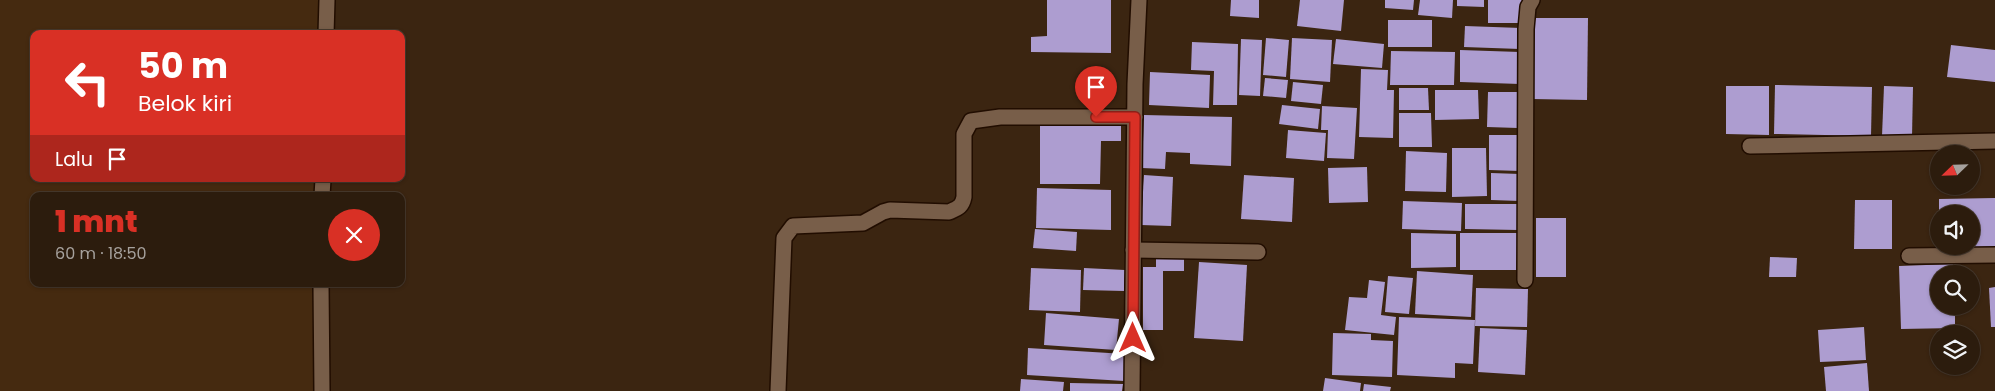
<!DOCTYPE html>
<html lang="id">
<meta charset="utf-8">
<style>
body{margin:0;font-family:Poppins,sans-serif;background:#38291b;color:#f1f3f6;height:100vh;display:flex;flex-direction:column;font-size:19px;white-space:nowrap}
*{box-sizing:border-box;margin:0}
p{font-size:16px;color:#a6a19d}
.icon{flex:none;width:28px;height:28px;fill:none;stroke:currentColor;stroke-width:2;stroke-linecap:round;stroke-linejoin:round}
.map{position:relative;flex:1;overflow:hidden}
.panel{position:absolute;left:30px;top:192px;width:375px;height:95px;display:flex;flex-direction:column;background:#2c1c0d;border-radius:10px;box-shadow:0 1px 4px #0004,0 0 0 1px #483a2e}
.panel>*{flex:none}
.banner{position:absolute;left:30px;top:30px;width:375px;height:152px;border-radius:10px;box-shadow:0 1px 4px #0004,0 0 0 1px #483a2e;background:#d93025;color:#fff;overflow:hidden}
.needle{width:32px;rotate:247deg}
.tools{position:absolute;left:1930px;top:145px;display:grid;gap:10px}
.tools a{display:grid;place-items:center;width:50px;height:50px;border-radius:50%;background:#2c1c0d;box-shadow:0 1px 4px #0004,0 0 0 1px #483a2e;font-size:25px}
.pin{position:absolute;display:grid;place-items:center;width:42px;height:42px;color:#fff;margin:-51px -21px;border-radius:50% 50% 50% 0;rotate:-45deg;box-shadow:0 0 5px #0007}
.pin .icon{rotate:45deg}
.me{position:absolute;width:55px;margin:-28px;rotate:0deg;stroke-linejoin:round;filter:drop-shadow(0 0 4px #0008)}
.turn{display:flex;align-items:center;gap:18px;height:105px;padding:0 25px;font-size:22px}
.turn .icon{width:65px;height:65px;stroke-width:2.5}
.turn b{display:block;font-size:35px;line-height:42px}
.then{display:flex;align-items:center;height:48px;padding:0 25px;background:#0003;gap:10px;font-size:19px}
.round{display:grid;place-items:center;flex:none;width:52px;height:52px;border-radius:26px;background:#38291b}
.summary{display:flex;align-items:center;justify-content:space-between;height:85px;padding:0 25px}
h1{font-size:30px;font-weight:800;line-height:38px;color:#d93025}
.map>svg:first-child{display:block}
.built{fill:#452a10}
.building{fill:#ad9dd0}
.lines{fill:none;stroke-linecap:round;stroke-linejoin:round}
.minor-casing{stroke:#210d00;stroke-width:18}
.minor{stroke:#785e49;stroke-width:15}
.route-casing{stroke:#8d1f18;stroke-width:12}
.route{stroke:#d93025;stroke-width:9}
</style>
<div class="map">
<svg width="1995" height="391" viewBox="0 0 1995 391">
<rect width="100%" height="100%" fill="#3b2511"/>
<path class="built" d="M0,0H335V34H34V179H331V196H34V284H329L326,391H0Z"/>
<g class="building">
<path d="M1047,0H1111V53L1031,52V37L1047,36Z"/>
<path d="M1231,0H1259V18L1230,16Z"/>
<path d="M1300,0H1344L1341,31L1297,26Z"/>
<path d="M1385,0H1414L1413,10L1385,8Z"/>
<path d="M1420,0H1453L1452,18L1418,15Z"/>
<path d="M1457,0H1484V7L1457,6Z"/>
<rect x="1488" y="0" width="34" height="23"/>
<path d="M1532,18H1588L1587,100L1532,99Z"/>
<rect x="1388" y="20" width="44" height="27"/>
<path d="M1465,26L1521,28L1520,49L1464,47Z"/>
<path d="M1266,38L1289,40L1286,77L1263,75Z"/>
<path d="M1292,38L1332,40L1330,82L1290,79Z"/>
<path d="M1241,39L1262,40L1260,96L1239,95Z"/>
<path d="M1336,39L1384,44L1382,68L1333,64Z"/>
<path d="M1192,42L1238,44L1237,105H1213L1214,71L1191,70Z"/>
<path d="M1951,45L1995,50V82L1947,77Z"/>
<path d="M1460,50L1520,52V84L1460,82Z"/>
<path d="M1391,51L1455,52L1454,85H1390Z"/>
<path d="M1361,69L1388,70L1387,90H1394L1393,138L1359,137Z"/>
<path d="M1150,72L1210,75L1209,108L1149,105Z"/>
<path d="M1265,78L1288,80L1286,98L1263,96Z"/>
<path d="M1293,82L1323,85L1321,104L1291,101Z"/>
<path d="M1775,85L1872,87L1871,136L1774,134Z"/>
<path d="M1726,86H1769V135L1726,134Z"/>
<path d="M1884,86L1913,87L1912,137L1882,136Z"/>
<path d="M1399,88H1428L1429,110H1399Z"/>
<path d="M1435,90H1478L1479,119L1435,120Z"/>
<path d="M1488,92H1519L1518,128L1487,127Z"/>
<path d="M1282,105L1320,109L1318,129L1279,124Z"/>
<path d="M1322,106L1357,108L1354,159L1327,158L1328,130H1321Z"/>
<path d="M1399,113H1431L1432,147H1399Z"/>
<path d="M1144,115L1232,117L1231,166L1190,164V153L1166,152L1165,169L1142,168Z"/>
<path d="M1040,123L1121,124V141H1101L1100,184H1040Z"/>
<path d="M1288,130L1326,133L1324,161L1286,158Z"/>
<path d="M1489,135H1520V171L1489,170Z"/>
<path d="M1452,148H1486L1487,196L1452,197Z"/>
<path d="M1406,151L1447,153L1446,192L1405,191Z"/>
<path d="M1367,167L1368,202L1329,203L1328,168Z"/>
<path d="M1491,173L1520,174V201L1491,200Z"/>
<path d="M1144,175L1173,177L1171,226L1141,225Z"/>
<path d="M1244,175L1294,178L1292,222L1241,219Z"/>
<path d="M1037,188L1111,190V230L1036,228Z"/>
<path d="M1995,198V251L1939,252V246H1971V214H1939V199Z"/>
<path d="M1855,200H1892V249H1854Z"/>
<path d="M1403,201L1462,203L1461,231L1402,229Z"/>
<path d="M1465,204H1518V230L1465,229Z"/>
<rect x="1536" y="218" width="30" height="59"/>
<path d="M1035,229L1077,232L1076,251L1033,248Z"/>
<path d="M1411,233L1456,234V267L1411,268Z"/>
<path d="M1460,233H1522L1521,270H1460Z"/>
<path d="M1156,254L1184,255V271H1163V330H1143V267H1156Z"/>
<path d="M1770,257L1797,258L1796,277H1769Z"/>
<path d="M1199,262L1247,265L1243,341L1194,338Z"/>
<path d="M1953,264L1954,274H1939V306H1955V328L1901,329L1899,266Z"/>
<path d="M1031,268L1081,270L1080,312L1029,310Z"/>
<path d="M1084,268L1125,270L1124,291L1083,290Z"/>
<path d="M1417,271L1473,275L1471,317L1415,314Z"/>
<path d="M1388,276L1413,278L1409,314L1385,312Z"/>
<path d="M1369,280L1385,282L1381,315L1396,317L1394,335L1345,330L1349,297L1367,298Z"/>
<path d="M1995,287V327H1991L1989,288Z"/>
<path d="M1476,288L1528,289L1527,327L1475,326Z"/>
<path d="M1046,313L1119,319L1116,350L1044,345Z"/>
<path d="M1399,317L1475,320L1473,364L1455,363V378L1397,375Z"/>
<path d="M1864,327L1866,360L1820,362L1818,330Z"/>
<path d="M1480,328L1527,330L1525,375L1478,372Z"/>
<path d="M1333,333L1371,334V340L1393,341L1392,377L1332,375Z"/>
<path d="M1028,348L1125,354L1124,381L1027,375Z"/>
<path d="M1867,363L1869,391H1826L1824,367Z"/>
<path d="M1325,378L1361,383L1360,391H1323Z"/>
<path d="M1021,379L1064,382L1063,391H1020Z"/>
<path d="M1070,383L1123,384L1122,391H1070Z"/>
<path d="M1364,384L1391,387L1390,391H1363Z"/>
</g>
<g class="lines">
<g class="minor-casing">
<g id="minor">
<path d="M326,34L327,0"/>
<path d="M1750,146L1995,141"/>
<path d="M322,196L323,179"/>
<path d="M1133,250L1258,252"/>
<path d="M1909,256L1995,255"/>
<path d="M1525,280L1526,29L1528,7L1532,0"/>
<path d="M321,284L322,391"/>
<path d="M778,391L784,238L793,226L863,223L883,212L890,210L949,212C958,208 962,207 964,197V134L971,121L1000,117H1135"/>
<path d="M1132,391L1135,84L1139,0"/>
</g>
</g>
<use href="#minor" class="minor"/>
</g>
<g class="lines">
<g class="route-casing">
<path id="route" d="M1096,117H1135L1133,338"/>
</g>
<use href="#route" class="route"/>
</g>
</svg>
<div class="tools">
<a><svg class="needle" viewBox="-14 -14 28 28"><path d="M0-13l5 13h-10z" fill="#e53935"/><path d="M0 13l5-13h-10z" fill="#a6a19d"/></svg></a>
<a><svg class="icon" aria-label="sound" viewBox="0 0 24 24"><path d="M4 9h4l5-4v14l-5-4H4zM17 9q2 3 0 6"/></svg></a>
<a><svg class="icon" aria-label="search" viewBox="0 0 24 24"><circle cx="10" cy="10" r="6"/><path d="M15 15l6 6"/></svg></a>
<a><svg class="icon" aria-label="layers" viewBox="0 0 24 24"><path d="M12 4l9 5-9 5-9-5zM3 14l9 5 9-5"/></svg></a>
</div>
<div class="pin" style="left:1096px;top:117px;background:#d93025"><svg class="icon" aria-label="arrive" viewBox="0 0 24 24"><path d="M6 21V4h12l-3 4 3 4H6"/></svg></div>
<svg class="me" style="left:1133px;top:338px" viewBox="-20 -20 40 40"><path d="M0-17L14 15 0 8-14 15z" fill="#d93025" stroke="#fff" stroke-width="4"/></svg>
<div class="banner">
<div class="turn"><svg class="icon" aria-label="left" viewBox="0 0 24 24"><path d="M17 20v-9H6M10 6l-5 5 5 5"/></svg><div><b>50 m</b>Belok kiri</div></div>
<div class="then">Lalu<svg class="icon" aria-label="arrive" viewBox="0 0 24 24"><path d="M6 21V4h12l-3 4 3 4H6"/></svg></div>
</div>
<section class="panel">
<div class="summary"><div><h1>1 mnt</h1><p>60 m · 18:50</p></div><a class="round" style="background:#d93025;color:#fff"><svg class="icon" aria-label="close" viewBox="0 0 24 24"><path d="M6 6l12 12M18 6L6 18"/></svg></a></div>
</section>
</div>
